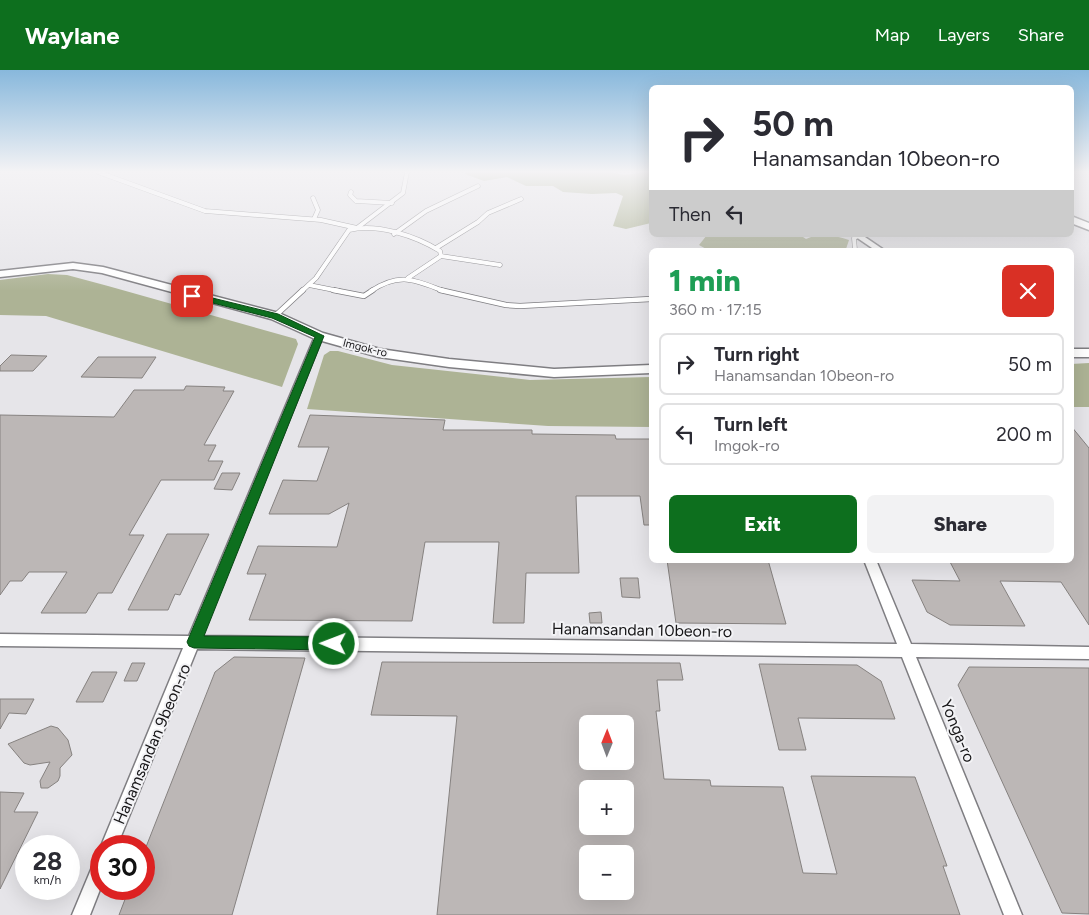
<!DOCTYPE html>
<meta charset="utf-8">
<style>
body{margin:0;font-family:Figtree,sans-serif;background:#f2f2f3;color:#2b2b33;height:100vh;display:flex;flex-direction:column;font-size:19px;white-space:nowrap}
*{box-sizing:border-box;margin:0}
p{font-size:16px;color:#7c7c81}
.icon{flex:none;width:28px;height:28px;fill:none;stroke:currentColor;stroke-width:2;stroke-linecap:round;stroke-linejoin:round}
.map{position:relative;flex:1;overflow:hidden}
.side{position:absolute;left:649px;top:178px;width:425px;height:315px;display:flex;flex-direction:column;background:#fff;border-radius:8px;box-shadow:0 5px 20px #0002}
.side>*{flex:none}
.guide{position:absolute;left:649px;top:15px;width:425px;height:152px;border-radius:8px;box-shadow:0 5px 20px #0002;background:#fff;color:#2b2b33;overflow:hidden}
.needle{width:32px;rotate:1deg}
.controls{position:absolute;left:579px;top:645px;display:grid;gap:10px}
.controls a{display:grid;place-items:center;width:55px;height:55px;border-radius:8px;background:#fff;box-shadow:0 5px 20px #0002;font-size:25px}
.speed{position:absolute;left:15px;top:765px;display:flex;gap:10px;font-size:25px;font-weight:700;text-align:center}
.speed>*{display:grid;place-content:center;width:65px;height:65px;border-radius:50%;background:#fff;box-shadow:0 5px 20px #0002;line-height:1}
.speed small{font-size:12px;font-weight:400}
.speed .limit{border:8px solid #d22;background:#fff;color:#111}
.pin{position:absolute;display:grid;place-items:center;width:42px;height:42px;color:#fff;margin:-21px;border-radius:10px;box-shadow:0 2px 8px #0006}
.me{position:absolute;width:55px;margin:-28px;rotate:271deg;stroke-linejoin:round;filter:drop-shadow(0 0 4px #0008)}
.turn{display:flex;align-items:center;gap:18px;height:105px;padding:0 20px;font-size:22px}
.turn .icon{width:65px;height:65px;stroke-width:2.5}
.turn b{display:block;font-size:35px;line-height:42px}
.then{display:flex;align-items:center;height:48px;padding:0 20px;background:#0003;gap:10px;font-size:19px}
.round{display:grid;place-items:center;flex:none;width:52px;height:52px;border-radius:8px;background:#f2f2f3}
.summary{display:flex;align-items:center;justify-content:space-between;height:85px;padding:0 20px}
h1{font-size:30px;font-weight:800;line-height:38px;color:#1e9e55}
.action{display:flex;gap:10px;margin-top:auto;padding:10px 20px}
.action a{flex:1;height:58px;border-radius:8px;background:#0d6f1e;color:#fff;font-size:20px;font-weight:800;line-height:58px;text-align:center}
.action a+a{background:#f2f2f3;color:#2b2b33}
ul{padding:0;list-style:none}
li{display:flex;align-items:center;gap:15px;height:62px;margin:0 10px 8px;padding:0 10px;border:2px solid #e1e1e2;border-radius:8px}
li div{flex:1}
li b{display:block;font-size:19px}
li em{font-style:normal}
header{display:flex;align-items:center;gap:30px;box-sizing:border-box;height:70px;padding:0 25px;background:#0d6f1e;color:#fff}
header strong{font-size:24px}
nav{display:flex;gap:28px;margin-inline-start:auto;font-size:18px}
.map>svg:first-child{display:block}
.forest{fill:#adb395}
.building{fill:#bcb7b6;stroke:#868280;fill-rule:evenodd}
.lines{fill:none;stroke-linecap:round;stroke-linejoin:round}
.lane-far1-casing{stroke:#7f7e82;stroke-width:5}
.lane-casing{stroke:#7f7e82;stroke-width:6}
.street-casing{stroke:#7f7e82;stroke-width:3}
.secondary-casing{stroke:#7f7e82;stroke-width:3}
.lane-far1{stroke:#fff;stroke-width:4}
.lane{stroke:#fff;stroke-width:4.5}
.street{fill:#fff;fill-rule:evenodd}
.secondary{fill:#fff;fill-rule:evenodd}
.route{fill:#0d6f1e;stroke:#084814}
.labels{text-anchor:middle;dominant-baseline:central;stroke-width:4;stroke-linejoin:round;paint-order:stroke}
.far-street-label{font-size:11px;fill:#161517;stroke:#f3f3f6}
.near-street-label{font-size:16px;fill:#161517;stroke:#f3f3f6}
</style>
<header>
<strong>Waylane</strong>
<nav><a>Map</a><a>Layers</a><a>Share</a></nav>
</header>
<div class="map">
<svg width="1089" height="845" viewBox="0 0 1089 845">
<rect width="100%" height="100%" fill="#e6e5e9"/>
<g class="forest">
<path d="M466,102H611C626,108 636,102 651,102V153L626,159L613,156L623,126L616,123L592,124L563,122L553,116H526L507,107L484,111L465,104Z"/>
<path d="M707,165H800L806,169C820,162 834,165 849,170L846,179L708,180L699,175Z"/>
<path d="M48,204L67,205L108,216L296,269L298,274L282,317L46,246L0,245V210Z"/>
<path d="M330,281H338L392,295L530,310L651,307V357L548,356L307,339L324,285Z"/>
<path d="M1089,293V337H1071V294Z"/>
</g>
<g class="building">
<path d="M11,285L47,286L33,301H0V296Z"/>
<path d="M98,287H156L142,308L81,307Z"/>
<path d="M186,316L225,317L223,321H234L204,375H216L208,391H223L214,410H161L129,465H144L112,523H98L86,543H41L67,502H29L22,511H10L0,525V345L114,347L134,320H184Z"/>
<path d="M310,345L445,350L443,360H532V364L615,365L616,369H651V455H644L640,426H576L579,503H526L524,553H493L499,472H425L412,551L249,550L266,504H247L258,476L337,477L349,433L329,444H269L283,410L317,411L329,377H298Z"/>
<path d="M1071,356L1089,378V555L1061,512L1000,511L1025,556L950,555L927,542L912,510L960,511L949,490H1071Z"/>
<path d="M222,403H240L232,420L214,419Z"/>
<path d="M167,464H209L180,525L175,524L168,540H128Z"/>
<path d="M667,490H768L786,554L676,553Z"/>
<path d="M620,508H638L640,528L622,527Z"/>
<path d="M601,542L602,553H590L589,543Z"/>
<path d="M234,587L305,588L232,845H119L129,819H144V782L215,602Z"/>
<path d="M382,592L680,593L683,610H657L660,641H656L664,709L710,710L711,716L783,717L803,803L837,804L811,706L915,707L947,796H943L960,845H437L457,646L371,645ZM588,654H629L632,691H588ZM588,719H625V756H588ZM588,784H625V821H588Z"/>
<path d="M132,593H145L137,611H124Z"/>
<path d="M759,594L857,595L881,611L895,649L798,648L806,680H779Z"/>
<path d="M969,597L1089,598V844L1062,843L958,615Z"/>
<path d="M92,602H117L103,632H76Z"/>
<path d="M0,629H34L26,644L9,643L0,659Z"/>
<path d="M51,656L58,658L68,670L72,685L60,698V706L58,711L48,718H41L40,711L50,692L30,695L24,693L8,674Z"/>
<path d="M0,722L24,723L14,742H38L0,819Z"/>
</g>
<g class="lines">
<g class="lane-far1-casing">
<g id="lane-far1">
<path d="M98,102L205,141L321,150L357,158L403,123L407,102"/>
<path d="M351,122L350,125L356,131L392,133"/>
<path d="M313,128L318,140L314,149"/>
<path d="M394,164L426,141L478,116"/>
<path d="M436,178L478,152L488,143L521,129"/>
<path d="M855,180L854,168L858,166"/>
<path d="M408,208L441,186"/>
<path d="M309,215L339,221"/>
<path d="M302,221L316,208L349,160C377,153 416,166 440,181L441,186L500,195"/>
<path d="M371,221C400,202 414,210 444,221"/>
</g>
</g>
<g class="lane-casing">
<g id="lane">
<path d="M333,220L364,226L373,220"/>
<path d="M440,220L506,235L520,236L651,229"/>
<path d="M275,246L303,220"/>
</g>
</g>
<g class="street-casing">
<g id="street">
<path d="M853,165H862L884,180H875Z"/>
<path d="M319,263L323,266L202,566L897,574L864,490H876L911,574L1089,577V589L916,587L1022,845H1004L902,587L197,579L117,776H101V778V776L183,578L0,576V564L189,566L315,266Z"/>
<path d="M101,787V817L90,845H72L95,790Z"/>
</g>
</g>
<g class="secondary-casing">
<g id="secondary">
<path d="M1071,146L1089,153V160L1071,153Z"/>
<path d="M73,193L103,197L279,243L323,263L380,279L449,289L554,299L651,295V303L554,307L449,297L379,287L315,269L271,249L102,203L73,199L0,207V201Z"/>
<rect x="1071" y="279" width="18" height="8"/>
</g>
</g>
<use href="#lane-far1" class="lane-far1"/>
<use href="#lane" class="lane"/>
<use href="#street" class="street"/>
<use href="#secondary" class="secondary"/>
</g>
<linearGradient id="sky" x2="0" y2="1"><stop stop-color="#88b8dc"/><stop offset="0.46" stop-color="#f4f3f5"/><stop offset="1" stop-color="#f4f3f5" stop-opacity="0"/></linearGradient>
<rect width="1089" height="221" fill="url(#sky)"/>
<path class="route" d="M192,223L278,244L324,266L204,566L334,567L339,569L341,574L339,578L334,580L194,578L189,576L187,572L315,267L272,248L189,227L188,226Z"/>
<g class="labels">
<g class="far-street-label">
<text transform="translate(365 278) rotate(14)">Imgok-ro</text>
</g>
<g class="near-street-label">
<text transform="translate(642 560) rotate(1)">Hanamsandan 10beon-ro</text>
<text transform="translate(958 661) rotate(68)">Yonga-ro</text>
<text transform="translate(152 674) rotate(-67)">Hanamsandan 9beon-ro</text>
</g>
</g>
</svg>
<div class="controls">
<a><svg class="needle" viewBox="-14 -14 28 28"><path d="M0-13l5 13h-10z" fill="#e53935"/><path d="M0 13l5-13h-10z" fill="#7c7c81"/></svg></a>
<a>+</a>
<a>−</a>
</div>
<div class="speed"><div>28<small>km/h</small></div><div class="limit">30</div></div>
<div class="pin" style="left:192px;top:226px;background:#d93025"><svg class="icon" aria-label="arrive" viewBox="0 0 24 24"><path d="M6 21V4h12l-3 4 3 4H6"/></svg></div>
<svg class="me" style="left:334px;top:574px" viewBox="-20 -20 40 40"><circle r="17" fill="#0d6f1e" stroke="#fff" stroke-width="3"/><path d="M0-11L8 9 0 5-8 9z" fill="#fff"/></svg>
<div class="guide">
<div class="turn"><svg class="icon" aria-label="right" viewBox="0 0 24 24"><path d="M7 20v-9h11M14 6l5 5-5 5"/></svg><div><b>50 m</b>Hanamsandan 10beon-ro</div></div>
<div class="then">Then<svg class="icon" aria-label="left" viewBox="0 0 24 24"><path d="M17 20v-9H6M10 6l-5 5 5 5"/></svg></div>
</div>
<section class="side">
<div class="summary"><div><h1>1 min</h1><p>360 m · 17:15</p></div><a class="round" style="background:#d93025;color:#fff"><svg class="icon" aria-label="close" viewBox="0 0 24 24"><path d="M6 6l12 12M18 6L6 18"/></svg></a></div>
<ul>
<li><svg class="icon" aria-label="right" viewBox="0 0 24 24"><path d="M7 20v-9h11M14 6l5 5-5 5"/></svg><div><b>Turn right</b><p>Hanamsandan 10beon-ro</p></div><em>50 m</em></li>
<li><svg class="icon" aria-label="left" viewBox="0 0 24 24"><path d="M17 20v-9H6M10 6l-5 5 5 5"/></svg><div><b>Turn left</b><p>Imgok-ro</p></div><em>200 m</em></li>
</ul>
<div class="action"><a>Exit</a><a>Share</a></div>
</section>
</div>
